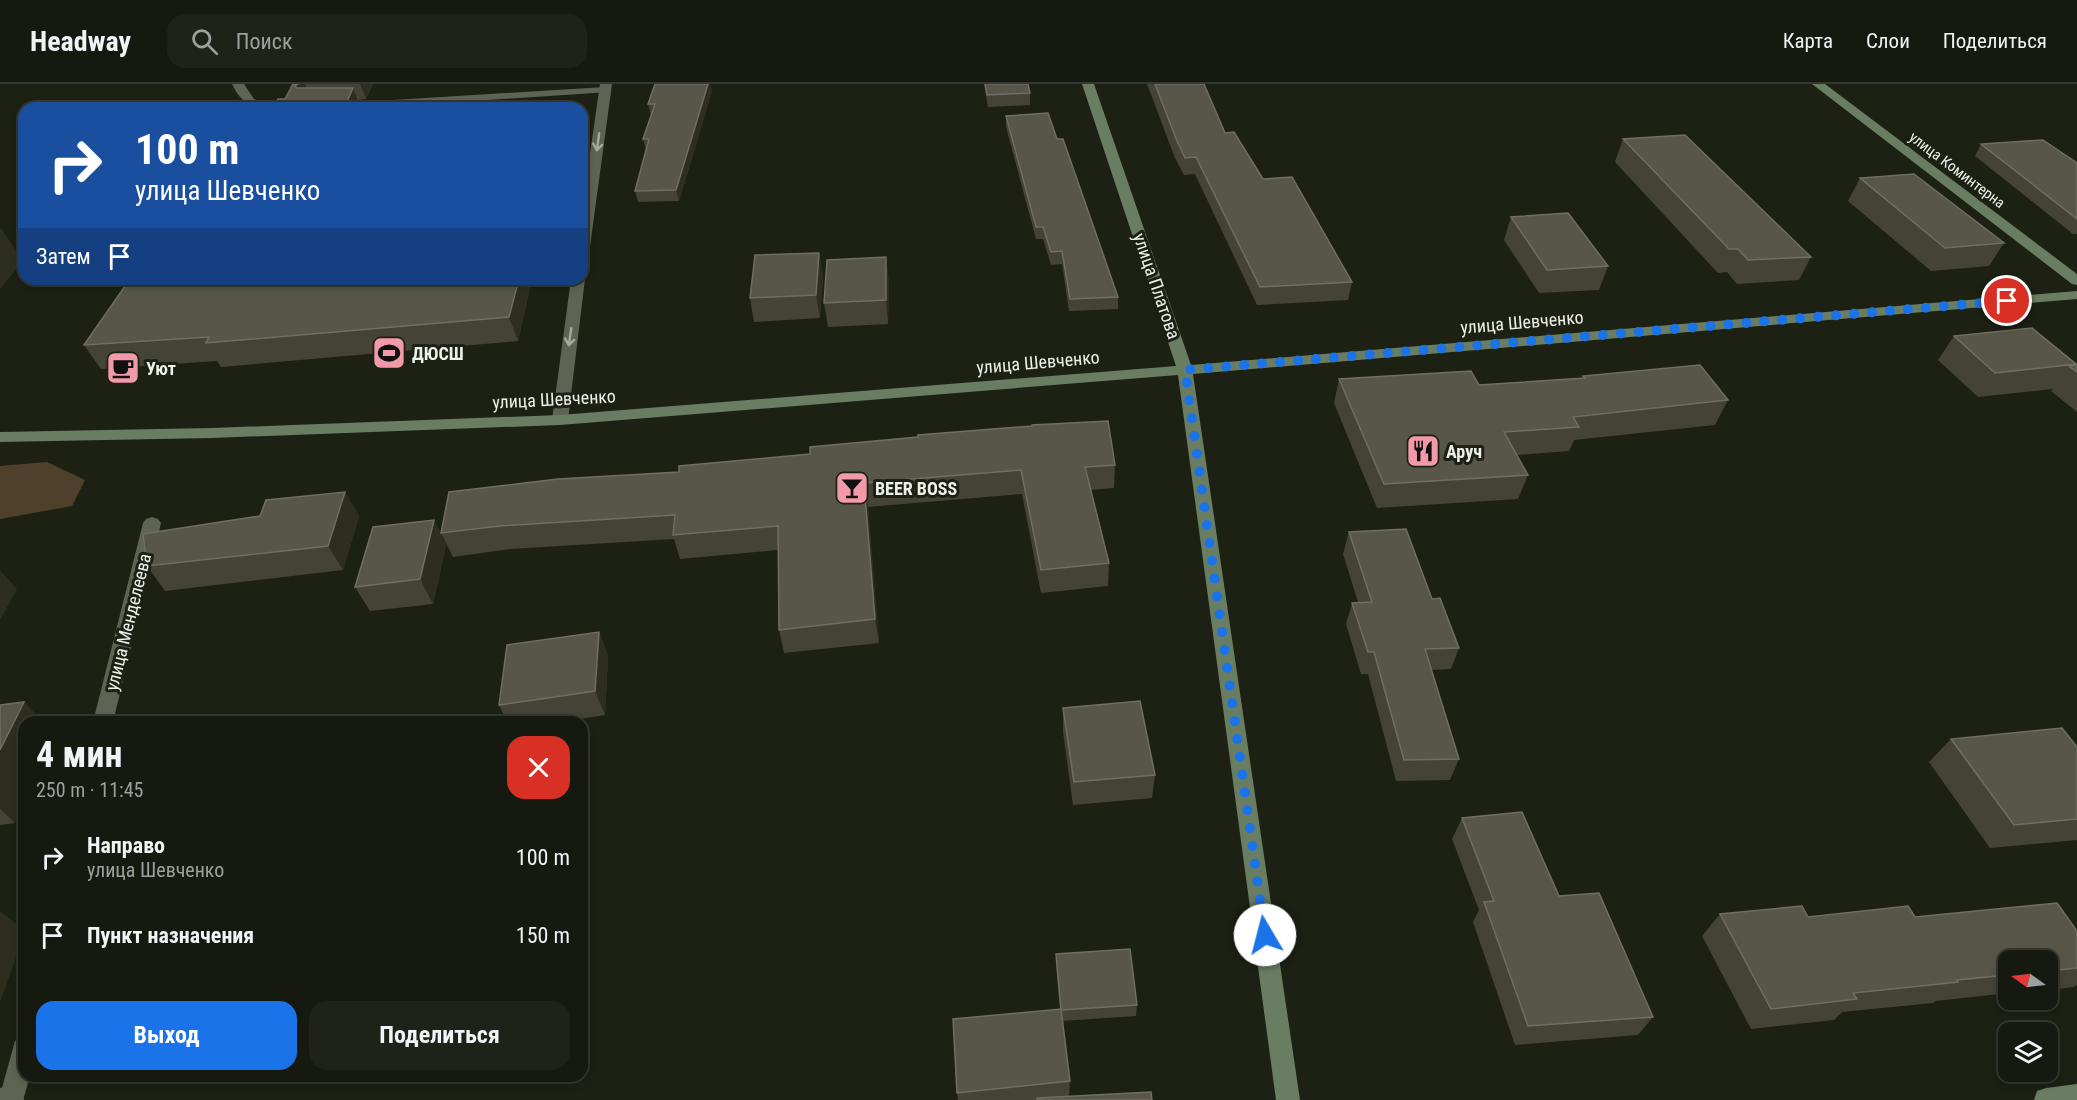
<!DOCTYPE html>
<html lang="ru">
<meta charset="utf-8">
<style>
body{margin:0;font-family:"Roboto Condensed",sans-serif;background:#1e2218;color:#f1f3f6;height:100vh;display:flex;flex-direction:column;font-size:22px;white-space:nowrap}
*{box-sizing:border-box;margin:0}
p{font-size:20px;color:#9da09e}
.icon{flex:none;width:33px;height:33px;fill:none;stroke:currentColor;stroke-width:2;stroke-linecap:round;stroke-linejoin:round}
.map{position:relative;flex:1;overflow:hidden}
.panel{position:absolute;left:18px;top:632px;width:570px;height:366px;display:flex;flex-direction:column;background:#15190f;border-radius:18px;box-shadow:0 3px 9px #0003,0 0 0 2px #34382f}
.panel>*{flex:none}
.top-card{position:absolute;left:18px;top:18px;width:570px;height:183px;border-radius:18px;box-shadow:0 3px 9px #0003,0 0 0 2px #34382f;background:#1a4fa0;color:#fff;overflow:hidden}
.needle{width:39px;rotate:284deg}
.fabs{position:absolute;left:1998px;top:866px;display:grid;gap:12px}
.fabs a{display:grid;place-items:center;width:60px;height:60px;border-radius:12px;background:#15190f;box-shadow:0 3px 9px #0003,0 0 0 2px #34382f;font-size:30px}
.pin{position:absolute;display:grid;place-items:center;width:51px;height:51px;color:#fff;margin:-26px;border:3px solid #fff;border-radius:50%;box-shadow:0 2px 6px #0007}
.me{position:absolute;width:66px;margin:-33px;rotate:352deg;stroke-linejoin:round;filter:drop-shadow(0 0 4px #0008)}
.turn{display:flex;align-items:center;gap:21px;height:126px;padding:0 18px;font-size:27px}
.turn .icon{width:78px;height:78px;stroke-width:2.5}
.turn b{display:block;font-size:42px;line-height:51px}
.then{display:flex;align-items:center;height:57px;padding:0 18px;background:#0003;gap:12px;font-size:22px}
.round{display:grid;place-items:center;flex:none;width:63px;height:63px;border-radius:18px;background:#1e2218}
.head{display:flex;align-items:center;justify-content:space-between;height:102px;padding:0 18px}
h1{font-size:36px;font-weight:700;line-height:45px}
.primary-button{display:flex;gap:12px;margin-top:auto;padding:12px 18px}
.primary-button a{flex:1;height:69px;border-radius:18px;background:#1a73e8;color:#fff;font-size:24px;font-weight:700;line-height:69px;text-align:center}
.primary-button a+a{background:#1e2218;color:#f1f3f6}
ul{padding:0;list-style:none}
li{display:flex;align-items:center;gap:18px;height:78px;padding:0 18px}
li div{flex:1}
li b{display:block;font-size:22px}
li em{font-style:normal}
header{display:flex;align-items:center;gap:36px;box-sizing:border-box;height:84px;padding:0 30px;background:#15190f;border-bottom:2px solid #34382f}
header strong{font-size:28px}
nav{display:flex;gap:33px;margin-inline-start:auto;font-size:21px}
.search{width:420px;height:54px;background:#1e2218;display:flex;align-items:center;gap:15px;box-sizing:border-box;padding:0 21px;border-radius:18px;color:#9da09e;font-size:22px}
.map>svg:first-child{display:block}
.green{fill:#4e402b}
.lines{fill:none;stroke-linecap:round;stroke-linejoin:round}
.lane{fill:#5e6354;fill-rule:evenodd}
.street{fill:#5e6354;fill-rule:evenodd}
.secondary{fill:#697d63;fill-rule:evenodd}
.wall{fill:#454336}
.shaded-wall{fill:#2d2e20}
.building{fill:#575649;stroke:#6f6e62;stroke-width:1.5}
.oneway{stroke:#a6aa9e}
.route{stroke:#1a73e8;stroke-width:10;stroke-dasharray:0 18}
.labels{text-anchor:middle;dominant-baseline:central;stroke-width:6;stroke-linejoin:round;paint-order:stroke}
.far-street-label{font-size:15px;fill:#eef1e9;stroke:#1c2114}
.street-label{font-size:18px;fill:#eef1e9;stroke:#1c2114}
.poi-label{font-size:18px;font-weight:bold;fill:#eef1e9;stroke:#1c2114;text-anchor:start}
</style>
<header>
<strong>Headway</strong>
<div class="search"><svg class="icon" aria-label="search" viewBox="0 0 24 24"><circle cx="10" cy="10" r="6"/><path d="M15 15l6 6"/></svg>Поиск</div>
<nav><a>Карта</a><a>Слои</a><a>Поделиться</a></nav>
</header>
<div class="map">
<svg width="2077" height="1016" viewBox="0 0 2077 1016">
<rect width="100%" height="100%" fill="#1c2114"/>
<path class="green" d="M47,378L85,396L72,422L0,435V382Z"/>
<g class="lines">
<g class="lane">
<path d="M232,0H244L254,15L277,24C255,24 242,22 232,0Z"/>
<path d="M605,3L609,4V8L368,24H307L313,21Z"/>
<path d="M152,433L158,435L161,439L113,638H93L143,439L146,435Z"/>
<path d="M24,953V992H30L24,1013L23,1016H1L0,1011L15,957Z"/>
</g>
<g class="street">
<path d="M600,0H612L589,170L582,174V125Z"/>
<path d="M582,192L585,195L568,336L560,341L552,336L571,195H582Z"/>
<path d="M12,1001L21,1004L24,1016H0V1004Z"/>
</g>
<g class="secondary">
<path d="M1082,0H1094L1191,281L2077,207V215L1193,290L1300,1016H1276L1178,291L560,341L212,354L0,358V348L212,344L560,331L1176,282Z"/>
<path d="M1812,0H1825L2077,190V201L2072,200Z"/>
<path d="M2077,1000V1016H2034L2037,1007L2046,1004Z"/>
</g>
</g>
<g class="wall">
<path d="M293,0H373L366,15L358,16L361,24L285,15Z"/>
<path d="M984,0H1028L1030,9V21L988,23Z"/>
<path d="M1147,0H1204L1225,49L1263,95L1352,198L1348,216L1257,221L1195,90L1184,91L1175,74Z"/>
<path d="M712,7L679,117L638,118L635,107L646,66L643,55L651,31L648,20Z"/>
<path d="M1006,32L1057,55L1118,213V225L1069,227L1062,180L1051,181L1043,155H1036L1006,43Z"/>
<path d="M1623,55L1811,173L1799,196L1737,200L1727,188L1718,189L1615,78Z"/>
<path d="M1981,60L2077,79V150H2073L1975,72Z"/>
<path d="M1860,94L2004,159L1989,182L1931,187L1848,117Z"/>
<path d="M1511,133L1608,182L1599,206L1539,209L1504,156Z"/>
<path d="M819,169L823,192L820,234L754,238L750,214Z"/>
<path d="M130,195H532L518,257L221,283L217,277L101,285L84,261Z"/>
<path d="M889,197L888,240L828,243L824,219Z"/>
<path d="M1954,252L2076,280L2075,282L2077,281V328L2051,307L2053,305L1978,313L1938,276Z"/>
<path d="M1583,292L1728,316L1715,341L1574,356L1569,367L1517,371L1528,391L1518,415L1377,424L1334,319L1339,295L1479,301L1582,294Z"/>
<path d="M810,370L1115,381L1114,404L1091,406L1109,479L1108,502L1041,509L1022,410L868,423L879,559L784,569L779,546L778,466L680,475L674,455L510,465L453,473L441,449L679,388Z"/>
<path d="M345,408L359,432L343,486L165,507L147,482L260,432Z"/>
<path d="M434,436L446,461L433,520L370,527L355,503Z"/>
<path d="M1349,448L1432,515L1459,564L1451,585L1431,586L1459,675L1450,696L1396,697L1368,590H1361L1346,540L1352,519L1358,518L1343,470Z"/>
<path d="M599,548L608,572L605,631L561,638H507L499,621Z"/>
<path d="M24,618L43,638H24L15,739L0,741V621Z"/>
<path d="M1063,624L1155,691L1152,714L1073,721L1063,648Z"/>
<path d="M1951,655L2077,663V756L1990,764L1929,678Z"/>
<path d="M1462,734L1559,812L1653,933L1638,951L1515,961L1473,838L1479,826L1452,755Z"/>
<path d="M1720,830L1808,833H1915L2077,847V901L2074,903L2048,906V876H2008V909L1936,917L1933,919L1842,928L1834,936L1751,945L1702,852Z"/>
<path d="M1056,870L1137,921L1136,932L1062,937L1070,997L1069,1012L1152,1016H958L957,1009L1060,925L1056,881Z"/>
</g>
<g class="shaded-wall">
<path d="M298,0H305L313,19L295,2Z"/>
<path d="M360,0H373L366,15Z"/>
<path d="M708,0H710L712,7L679,117L676,106Z"/>
<path d="M353,4L361,24H344Z"/>
<path d="M1,144L23,177L0,205V145Z"/>
<path d="M819,169L823,192L820,234L816,211Z"/>
<path d="M886,173L889,197L888,240L886,216Z"/>
<path d="M519,195H532L518,257L509,233Z"/>
<path d="M864,399L868,423L879,559L875,535Z"/>
<path d="M345,408L359,432L343,486L328,462Z"/>
<path d="M434,436L446,461L433,520L420,495Z"/>
<path d="M0,486L17,505L0,536Z"/>
<path d="M599,548L608,572L605,631L595,607Z"/>
<path d="M24,618L43,638H24V720L15,739L0,725V666Z"/>
<path d="M0,827L24,846V851L0,918Z"/>
</g>
<g class="building">
<path d="M293,0H298L295,2L297,4H353L344,24H274L278,15H285Z"/>
<path d="M655,0H708L676,106L635,107L649,55H643L655,20H648Z"/>
<path d="M985,0H1028L1030,9L987,11Z"/>
<path d="M1155,0H1204L1225,49L1234,48L1263,95L1292,93L1352,198L1260,203L1196,73L1185,74L1177,57Z"/>
<path d="M1048,29L1057,55H1063L1118,213L1070,215L1062,167L1051,168L1043,143H1036L1006,32Z"/>
<path d="M1685,51L1811,173L1748,176L1738,165H1729L1623,55Z"/>
<path d="M2043,56L2077,79V135L1981,60Z"/>
<path d="M1914,90L2004,159L1945,164L1860,94Z"/>
<path d="M1568,129L1608,182L1547,186L1511,133Z"/>
<path d="M819,169L816,211L750,214L755,171Z"/>
<path d="M886,173V216L824,219L827,176Z"/>
<path d="M130,195H519L509,233L206,259L209,253L84,261Z"/>
<path d="M2032,244L2076,280L1995,289L1954,252Z"/>
<path d="M1700,281L1728,316L1573,333L1579,343L1504,348L1528,391L1384,400L1339,295L1471,287L1479,301L1585,294L1583,292Z"/>
<path d="M2077,281V288L2069,282Z"/>
<path d="M1108,337L1115,381L1085,383L1109,479L1041,486L1021,386L864,399L875,535L779,546L778,442L673,451L675,431L500,442L441,449L449,408L558,395L679,388V382L810,370V363L918,353V351L1032,342V341Z"/>
<path d="M345,408L328,462L147,482L143,450L260,432L266,416Z"/>
<path d="M434,436L420,495L355,503L373,443Z"/>
<path d="M1406,445L1432,515L1440,514L1459,564L1425,565L1459,675L1404,676L1374,568H1368L1352,519L1372,518L1349,448Z"/>
<path d="M599,548L595,607L499,621L507,561Z"/>
<path d="M1140,617L1155,691L1074,698L1063,624Z"/>
<path d="M24,618L0,666V621Z"/>
<path d="M2062,644L2077,663V735L2014,741L1951,655Z"/>
<path d="M1522,728L1559,812L1599,809L1653,933L1528,942L1484,818L1494,817L1462,734Z"/>
<path d="M2057,819L2077,847V884L2048,887V876H2008V891L1957,896L1958,898L1853,909L1857,915L1771,925L1720,830L1802,822L1808,833L1908,822L1915,833Z"/>
<path d="M1130,865L1137,921L1061,926L1056,870Z"/>
<path d="M1061,925L1070,997L957,1009L953,935Z"/>
<path d="M1151,1008L1152,1016H1037V1014Z"/>
</g>
<defs><path id="oneway-shaft" d="M-6 0H5M1.5-3L5.5 0L1.5 3" fill="none" stroke-width="1.6" stroke-linecap="round" stroke-linejoin="round" transform="scale(1.5)"/></defs>
<g class="oneway">
<use href="#oneway-shaft" transform="translate(598 58) rotate(98)"/>
<use href="#oneway-shaft" transform="translate(570 253) rotate(98)"/>
</g>
<g class="lines">
<path class="route" d="M1265,851L1185,286L2007,217"/>
</g>
<defs>
<g id="stadium-square" transform="scale(1.725)"><rect x="-9" y="-9" width="18" height="18" rx="4" fill="#f39aa9" stroke="#1c2114"/><path d="M0-5a6.5 5 0 1 0 0 10a6.5 5 0 1 0 0-10ZM-3.5-1.8h7v3.6h-7Z" fill="#111"/></g>
<g id="cafe-square" transform="scale(1.725)"><rect x="-9" y="-9" width="18" height="18" rx="4" fill="#f39aa9" stroke="#1c2114"/><path d="M-5.5-4.5H6V0H3Q3 3.5 0 3.5H-2.5Q-5.5 3.5-5.5 0ZM3-3.2v2h1.7v-2ZM-6 4.5H4V6H-6Z" fill="#111"/></g>
<g id="restaurant-square" transform="scale(1.725)"><rect x="-9" y="-9" width="18" height="18" rx="4" fill="#f39aa9" stroke="#1c2114"/><path d="M-5-6h1v4h1v-4h1v4h1v-4h1v5L-1.5 .5V6h-2V.5L-5-1ZM5-6V6H3V1.5H1.5Q1.5-4 5-6Z" fill="#111"/></g>
<g id="bar-square" transform="scale(1.725)"><rect x="-9" y="-9" width="18" height="18" rx="4" fill="#f39aa9" stroke="#1c2114"/><path d="M-6-5H6L.8 .8V4.5H3.5V6h-7V4.5H-.8V.8Z" fill="#111"/></g>
</defs>
<g fill-rule="evenodd">
<use href="#stadium-square" x="389" y="269"/>
<use href="#cafe-square" x="123" y="284"/>
<use href="#restaurant-square" x="1423" y="367"/>
<use href="#bar-square" x="852" y="404"/>
</g>
<g class="labels">
<g class="far-street-label">
<text transform="translate(1957 86) rotate(37)">улица Коминтерна</text>
</g>
<g class="street-label">
<text transform="translate(1157 202) rotate(71)">улица Платова</text>
<text transform="translate(1522 238) rotate(-5)">улица Шевченко</text>
<text transform="translate(1038 278) rotate(-5)">улица Шевченко</text>
<text transform="translate(554 315) rotate(-3)">улица Шевченко</text>
<text transform="translate(128 538) rotate(-76)">улица Менделеева</text>
</g>
<g class="poi-label">
<text x="412" y="269">ДЮСШ</text>
<text x="146" y="284">Уют</text>
<text x="1446" y="367">Аруч</text>
<text x="875" y="404">BEER BOSS</text>
</g>
</g>
</svg>
<div class="fabs">
<a><svg class="needle" viewBox="-14 -14 28 28"><path d="M0-13l5 13h-10z" fill="#e53935"/><path d="M0 13l5-13h-10z" fill="#9da09e"/></svg></a>
<a><svg class="icon" aria-label="layers" viewBox="0 0 24 24"><path d="M12 4l9 5-9 5-9-5zM3 14l9 5 9-5"/></svg></a>
</div>
<div class="pin" style="left:2007px;top:217px;background:#d93025"><svg class="icon" aria-label="arrive" viewBox="0 0 24 24"><path d="M6 21V4h12l-3 4 3 4H6"/></svg></div>
<svg class="me" style="left:1265px;top:851px" viewBox="-20 -20 40 40"><circle r="19" fill="#fff"/><path d="M0-13L10 11 0 6-10 11z" fill="#1a73e8"/></svg>
<div class="top-card">
<div class="turn"><svg class="icon" aria-label="right" viewBox="0 0 24 24"><path d="M7 20v-9h11M14 6l5 5-5 5"/></svg><div><b>100 m</b>улица Шевченко</div></div>
<div class="then">Затем<svg class="icon" aria-label="arrive" viewBox="0 0 24 24"><path d="M6 21V4h12l-3 4 3 4H6"/></svg></div>
</div>
<section class="panel">
<div class="head"><div><h1>4 мин</h1><p>250 m · 11:45</p></div><a class="round" style="background:#d93025;color:#fff"><svg class="icon" aria-label="close" viewBox="0 0 24 24"><path d="M6 6l12 12M18 6L6 18"/></svg></a></div>
<ul>
<li><svg class="icon" aria-label="right" viewBox="0 0 24 24"><path d="M7 20v-9h11M14 6l5 5-5 5"/></svg><div><b>Направо</b><p>улица Шевченко</p></div><em>100 m</em></li>
<li><svg class="icon" aria-label="arrive" viewBox="0 0 24 24"><path d="M6 21V4h12l-3 4 3 4H6"/></svg><div><b>Пункт назначения</b></div><em>150 m</em></li>
</ul>
<div class="primary-button"><a>Выход</a><a>Поделиться</a></div>
</section>
</div>
